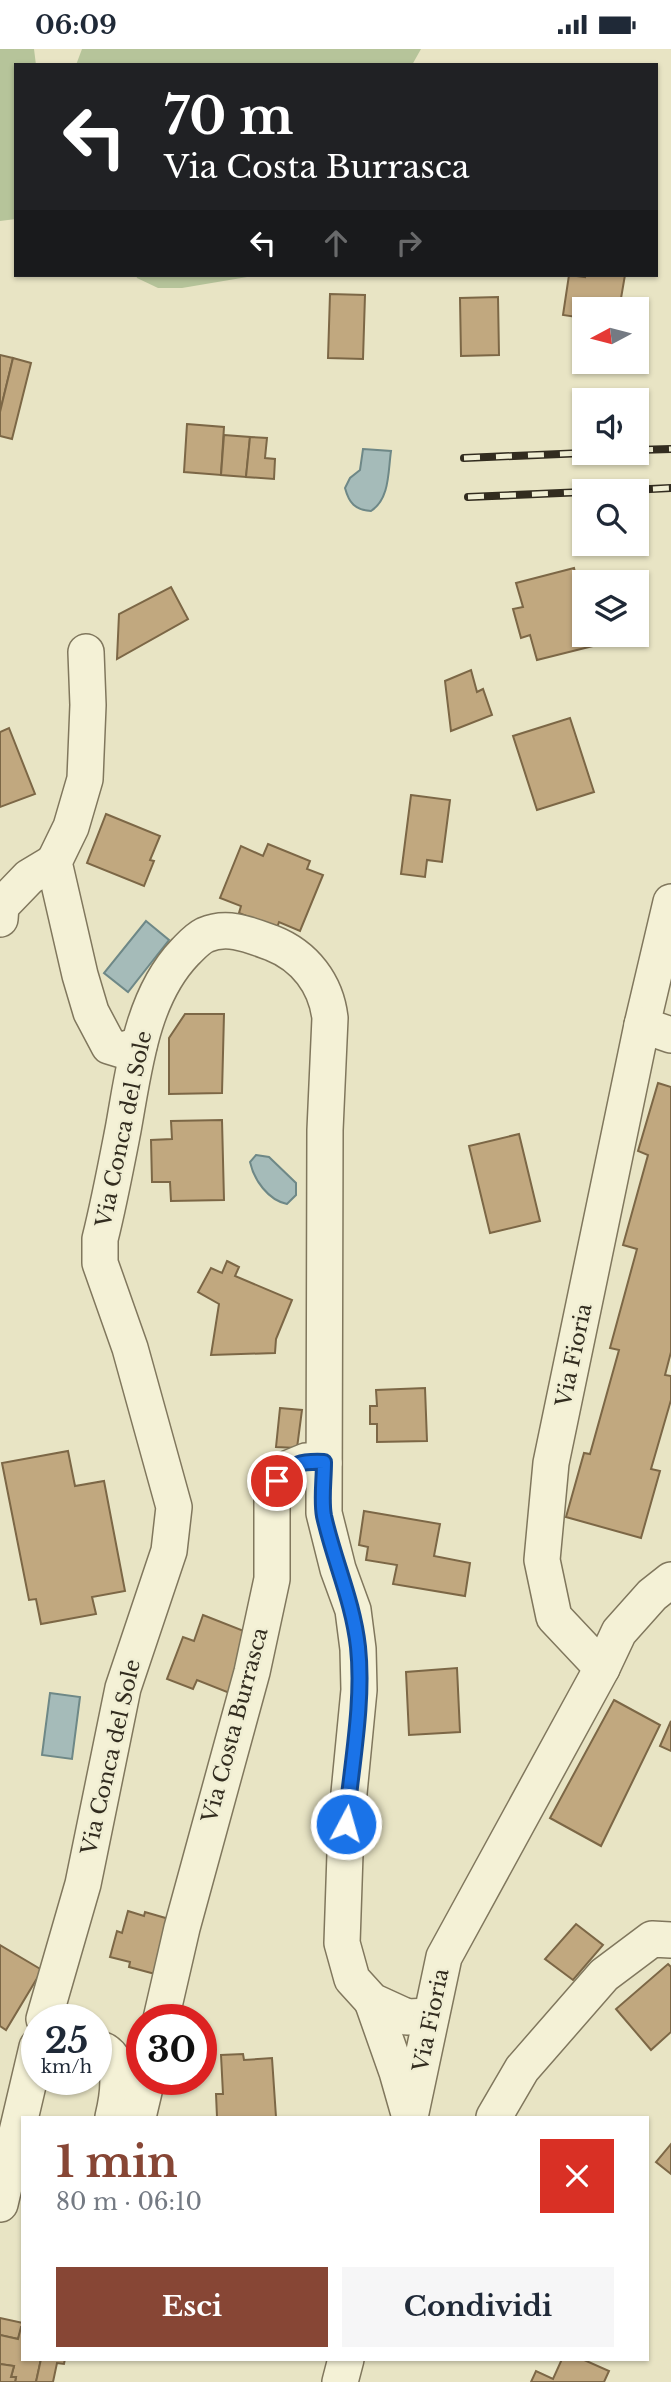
<!DOCTYPE html>
<html lang="it">
<meta charset="utf-8">
<style>
body{margin:0;font-family:"Libre Baskerville",serif;background:#f6f6f7;color:#1f2937;height:100vh;display:flex;flex-direction:column;font-size:26px;white-space:nowrap}
*{box-sizing:border-box;margin:0}
p{font-size:23px;color:#747a83}
.icon{flex:none;width:38px;height:38px;fill:none;stroke:currentColor;stroke-width:2;stroke-linecap:round;stroke-linejoin:round}
.map{position:relative;flex:1;overflow:hidden}
.details{position:absolute;left:21px;top:2067px;width:628px;height:245px;display:flex;flex-direction:column;background:#fff;border-radius:0px;box-shadow:0 2px 5px #0004}
.details>*{flex:none}
.top-card{position:absolute;left:14px;top:14px;width:644px;height:214px;border-radius:0px;box-shadow:0 2px 5px #0004;background:#202124;color:#fff;overflow:hidden}
.needle{width:46px;rotate:263deg}
.tools{position:absolute;left:572px;top:248px;display:grid;gap:14px}
.tools a{display:grid;place-items:center;width:77px;height:77px;border-radius:0px;background:#fff;box-shadow:0 2px 5px #0004;font-size:35px}
.speed{position:absolute;left:21px;top:1955px;display:flex;gap:14px;font-size:35px;font-weight:700;text-align:center}
.speed>*{display:grid;place-content:center;width:91px;height:91px;border-radius:50%;background:#fff;box-shadow:0 2px 5px #0004;line-height:1}
.speed small{font-size:18px;font-weight:400}
.speed .limit{border:10px solid #d22;background:#fff;color:#111}
.pin{position:absolute;display:grid;place-items:center;width:60px;height:60px;color:#fff;margin:-30px;border:4px solid #fff;border-radius:50%;box-shadow:0 2px 7px #0007}
.me{position:absolute;width:77px;margin:-38px;rotate:6deg;stroke-linejoin:round;filter:drop-shadow(0 0 5px #0008)}
.turn{display:flex;align-items:center;gap:24px;height:147px;padding:0 35px;font-size:32px}
.turn .icon{width:91px;height:91px;stroke-width:2.5}
.turn b{display:block;font-size:49px;line-height:60px}
.lanes{display:flex;align-items:center;height:66px;padding:0 35px;background:#0003;justify-content:center;gap:35px;direction:ltr}
.lanes .off{opacity:.35}
.round{display:grid;place-items:center;flex:none;width:74px;height:74px;border-radius:0px;background:#f6f6f7}
.headline{display:flex;align-items:center;justify-content:space-between;height:119px;padding:0 35px}
h1{font-size:42px;font-weight:700;line-height:52px;color:#874635}
.button{display:flex;gap:14px;margin-top:auto;padding:14px 35px}
.button a{flex:1;height:80px;border-radius:0px;background:#874635;color:#fff;font-size:28px;font-weight:700;line-height:80px;text-align:center}
.button a+a{background:#f6f6f7;color:#1f2937}
.status{display:flex;justify-content:space-between;align-items:center;height:49px;padding:0 35px;background:#fff;direction:ltr}
.status svg{height:19px;fill:currentColor}
.map>svg:first-child{display:block}
.green{fill:#b6c49a}
.water{fill:#a5bbb9;stroke:#6e8887;stroke-width:2}
.building{fill:#c1a87f;stroke:#7c6746;stroke-width:2}
.lines{fill:none;stroke-linecap:round;stroke-linejoin:round}
.minor-casing{stroke:#80775d;stroke-width:38}
.minor{stroke:#f4f1d6;stroke-width:35}
.rail-casing{stroke:#322c1f;stroke-width:8}
.rail{stroke:#f0eed3;stroke-width:5;stroke-dasharray:16;stroke-linecap:butt}
.route-casing{stroke:#114b97;stroke-width:18}
.route{stroke:#1a73e8;stroke-width:12}
.labels{text-anchor:middle;dominant-baseline:central;stroke-width:5;stroke-linejoin:round;paint-order:stroke}
.street-label{font-size:21px;fill:#322c1f;stroke:#f0eed3}
</style>
<div class="status"><b>06:09</b><svg viewBox="0 0 49 12"><path d="M0 12V9h3v3zM5 12V6h3v6zM10 12V3h3v9zM15 12V0h3v12zM26 1h20v11H26zM47 4h2v5h-2z"/></svg></div>
<div class="map">
<svg width="671" height="2333" viewBox="0 0 671 2333">
<rect width="100%" height="100%" fill="#e8e4c4"/>
<g class="green">
<path d="M0,0H34L36,16H16V170L0,172Z"/>
<path d="M82,0H421L412,16H76Z"/>
<path d="M136,226H259L182,239H158L137,229Z"/>
</g>
<g class="water">
<path d="M363,400L391,402C388,422 390,450 371,462C355,461 349,454 345,439L350,429L360,421Z"/>
<path d="M146,872L169,891L128,943L104,924Z"/>
<path d="M256,1106L269,1108L296,1134V1146L287,1155C268,1151 254,1131 250,1113Z"/>
<path d="M50,1644L80,1648L72,1710L42,1706Z"/>
</g>
<g class="building">
<path d="M569,226L585,228V226H625L619,261H584V277L576,276L577,268L563,266Z"/>
<path d="M330,245L365,246L363,310L328,309Z"/>
<path d="M498,248L499,306L461,307L460,249Z"/>
<path d="M0,306L13,309L0,363Z"/>
<path d="M13,309L31,314L12,390L0,387V363Z"/>
<path d="M187,375L224,378L221,426L184,423Z"/>
<path d="M224,386L250,388L246,428L221,426Z"/>
<path d="M250,388L267,389L265,409L275,410L274,430L246,428Z"/>
<path d="M574,519L584,562V586H591L593,597L537,611L530,586L521,589L513,560L523,558L516,534Z"/>
<path d="M171,538L188,570L117,610L119,565Z"/>
<path d="M471,621L477,643L483,640L492,666L451,682L445,632Z"/>
<path d="M570,669L594,743L537,761L513,687Z"/>
<path d="M9,679L35,745L0,758V683Z"/>
<path d="M411,746L450,751L442,813L427,811L425,828L401,825Z"/>
<path d="M106,765L160,787L150,811L154,812L144,837L87,814Z"/>
<path d="M268,795L310,812L307,820L323,826L300,882L279,873L277,879L239,864L241,857L220,849L241,797L263,807Z"/>
<path d="M185,965H224L222,1044L169,1045V989Z"/>
<path d="M658,1034L671,1038V1303L665,1326L671,1327V1351L651,1420L660,1422L641,1489L566,1468L584,1404L590,1405L619,1301L610,1299L637,1200L623,1196L648,1106L638,1102Z"/>
<path d="M222,1071L224,1151L171,1152L170,1133H152L151,1091L172,1090L171,1072Z"/>
<path d="M519,1085L540,1172L490,1184L469,1097Z"/>
<path d="M227,1212L239,1218L235,1227L292,1251L276,1290L275,1304L211,1306L219,1255L198,1243L211,1219L222,1224Z"/>
<path d="M425,1339L427,1392L377,1393V1375H370V1357H377L376,1341Z"/>
<path d="M280,1359L302,1361L297,1399L276,1398Z"/>
<path d="M68,1402L75,1437L104,1432L125,1542L92,1548L96,1565L41,1575L36,1550L29,1551L2,1414Z"/>
<path d="M364,1462L440,1475L434,1507L470,1514L465,1547L393,1535L397,1516L366,1511L368,1498L359,1496Z"/>
<path d="M203,1566L249,1584L232,1645L197,1631L193,1640L167,1630L183,1588L194,1592Z"/>
<path d="M457,1619L460,1683L409,1686L406,1623Z"/>
<path d="M614,1651L660,1676L601,1797L550,1769Z"/>
<path d="M671,1672V1702L660,1697Z"/>
<path d="M128,1862L144,1867L145,1863L169,1870L155,1925L129,1918L130,1913L110,1908L117,1882L122,1884Z"/>
<path d="M576,1875L603,1896L573,1931L545,1910Z"/>
<path d="M0,1896L42,1921L6,1981L0,1977Z"/>
<path d="M668,1915L671,1918V1983L651,2001L616,1960Z"/>
<path d="M243,2005L244,2011L272,2009L276,2068H210H217L216,2045H223L221,2006Z"/>
<path d="M671,2095V2125L656,2113Z"/>
<path d="M0,2269L23,2274L18,2290L0,2286Z"/>
<path d="M21,2278H23V2310H41L36,2333H15L16,2328H11L14,2317L0,2315V2286L18,2290Z"/>
<path d="M41,2310H65L64,2315L57,2314L53,2333H36Z"/>
<path d="M562,2310H582L609,2322L604,2333H531L536,2322L553,2330Z"/>
<path d="M0,2315L14,2317L11,2328H16L15,2333H0Z"/>
</g>
<g class="lines">
<g class="minor-casing">
<g id="minor">
<path d="M86,603L88,656L85,730L71,778L54,813L80,926L91,963L109,997L122,1001L139,996"/>
<path d="M671,853L642,976L671,986"/>
<path d="M0,870L1,857L29,828L54,813"/>
<path d="M602,1619L554,1568L542,1511L551,1414L642,976"/>
<path d="M372,1952L397,2023L409,2065"/>
<path d="M44,1970L83,1835L123,1639L169,1502L174,1458L130,1299L100,1214V1190C109,1154 116,1117 123,1081C134,1021 141,949 185,903C191,897 197,890 205,886C228,876 250,886 272,894C305,907 326,935 330,969L325,1081L324,1464L338,1520L353,1561L358,1600L359,1641L346,1775L342,1894L352,1930L372,1952L407,1968L431,1967"/>
<path d="M161,1970L182,1879L252,1623L272,1530V1452L277,1431L289,1419L306,1412L324,1414"/>
<path d="M96,1999C126,2004 118,2047 113,2068"/>
<path d="M138,2068L147,2030"/>
<path d="M410,2068L444,1908L602,1619L619,1583L652,1546L671,1531"/>
<path d="M494,2068L522,2020L604,1926L652,1890L671,1891"/>
<path d="M0,2155L37,1998"/>
<path d="M340,2333L346,2310"/>
</g>
</g>
<use href="#minor" class="minor"/>
<g class="rail-casing">
<g id="rail">
<path d="M637,401L671,400"/>
<path d="M464,409L584,404"/>
<path d="M589,443L671,439"/>
<path d="M468,448L584,443"/>
</g>
</g>
<use href="#rail" class="rail"/>
</g>
<g class="lines">
<g class="route-casing">
<path id="route" d="M277,1432C293,1414 301,1412 324,1413C324,1431 321,1451 324,1467C334,1512 353,1552 358,1598C364,1654 351,1718 346,1775"/>
</g>
<use href="#route" class="route"/>
</g>
<g class="labels">
<g class="street-label">
<text transform="translate(124 1080) rotate(-78)">Via Conca del Sole</text>
<text transform="translate(574 1306) rotate(-78)">Via Fioria</text>
<text transform="translate(235 1676) rotate(-75)">Via Costa Burrasca</text>
<text transform="translate(111 1708) rotate(-77)">Via Conca del Sole</text>
<text transform="translate(431 1971) rotate(-78)">Via Fioria</text>
</g>
</g>
</svg>
<div class="tools">
<a><svg class="needle" viewBox="-14 -14 28 28"><path d="M0-13l5 13h-10z" fill="#e53935"/><path d="M0 13l5-13h-10z" fill="#747a83"/></svg></a>
<a><svg class="icon" aria-label="sound" viewBox="0 0 24 24"><path d="M4 9h4l5-4v14l-5-4H4zM17 9q2 3 0 6"/></svg></a>
<a><svg class="icon" aria-label="search" viewBox="0 0 24 24"><circle cx="10" cy="10" r="6"/><path d="M15 15l6 6"/></svg></a>
<a><svg class="icon" aria-label="layers" viewBox="0 0 24 24"><path d="M12 4l9 5-9 5-9-5zM3 14l9 5 9-5"/></svg></a>
</div>
<div class="speed"><div>25<small>km/h</small></div><div class="limit">30</div></div>
<div class="pin" style="left:277px;top:1432px;background:#d93025"><svg class="icon" aria-label="arrive" viewBox="0 0 24 24"><path d="M6 21V4h12l-3 4 3 4H6"/></svg></div>
<svg class="me" style="left:346px;top:1775px" viewBox="-20 -20 40 40"><circle r="17" fill="#1a73e8" stroke="#fff" stroke-width="3"/><path d="M0-11L8 9 0 5-8 9z" fill="#fff"/></svg>
<div class="top-card">
<div class="turn"><svg class="icon" aria-label="left" viewBox="0 0 24 24"><path d="M17 20v-9H6M10 6l-5 5 5 5"/></svg><div><b>70 m</b>Via Costa Burrasca</div></div>
<div class="lanes"><svg class="icon" aria-label="left" viewBox="0 0 24 24"><path d="M17 20v-9H6M10 6l-5 5 5 5"/></svg><svg class="icon off" aria-label="ahead" viewBox="0 0 24 24"><path d="M12 20V5M6 11l6-6 6 6"/></svg><svg class="icon off" aria-label="right" viewBox="0 0 24 24"><path d="M7 20v-9h11M14 6l5 5-5 5"/></svg></div>
</div>
<section class="details">
<div class="headline"><div><h1>1 min</h1><p>80 m · 06:10</p></div><a class="round" style="background:#d93025;color:#fff"><svg class="icon" aria-label="close" viewBox="0 0 24 24"><path d="M6 6l12 12M18 6L6 18"/></svg></a></div>
<div class="button"><a>Esci</a><a>Condividi</a></div>
</section>
</div>
